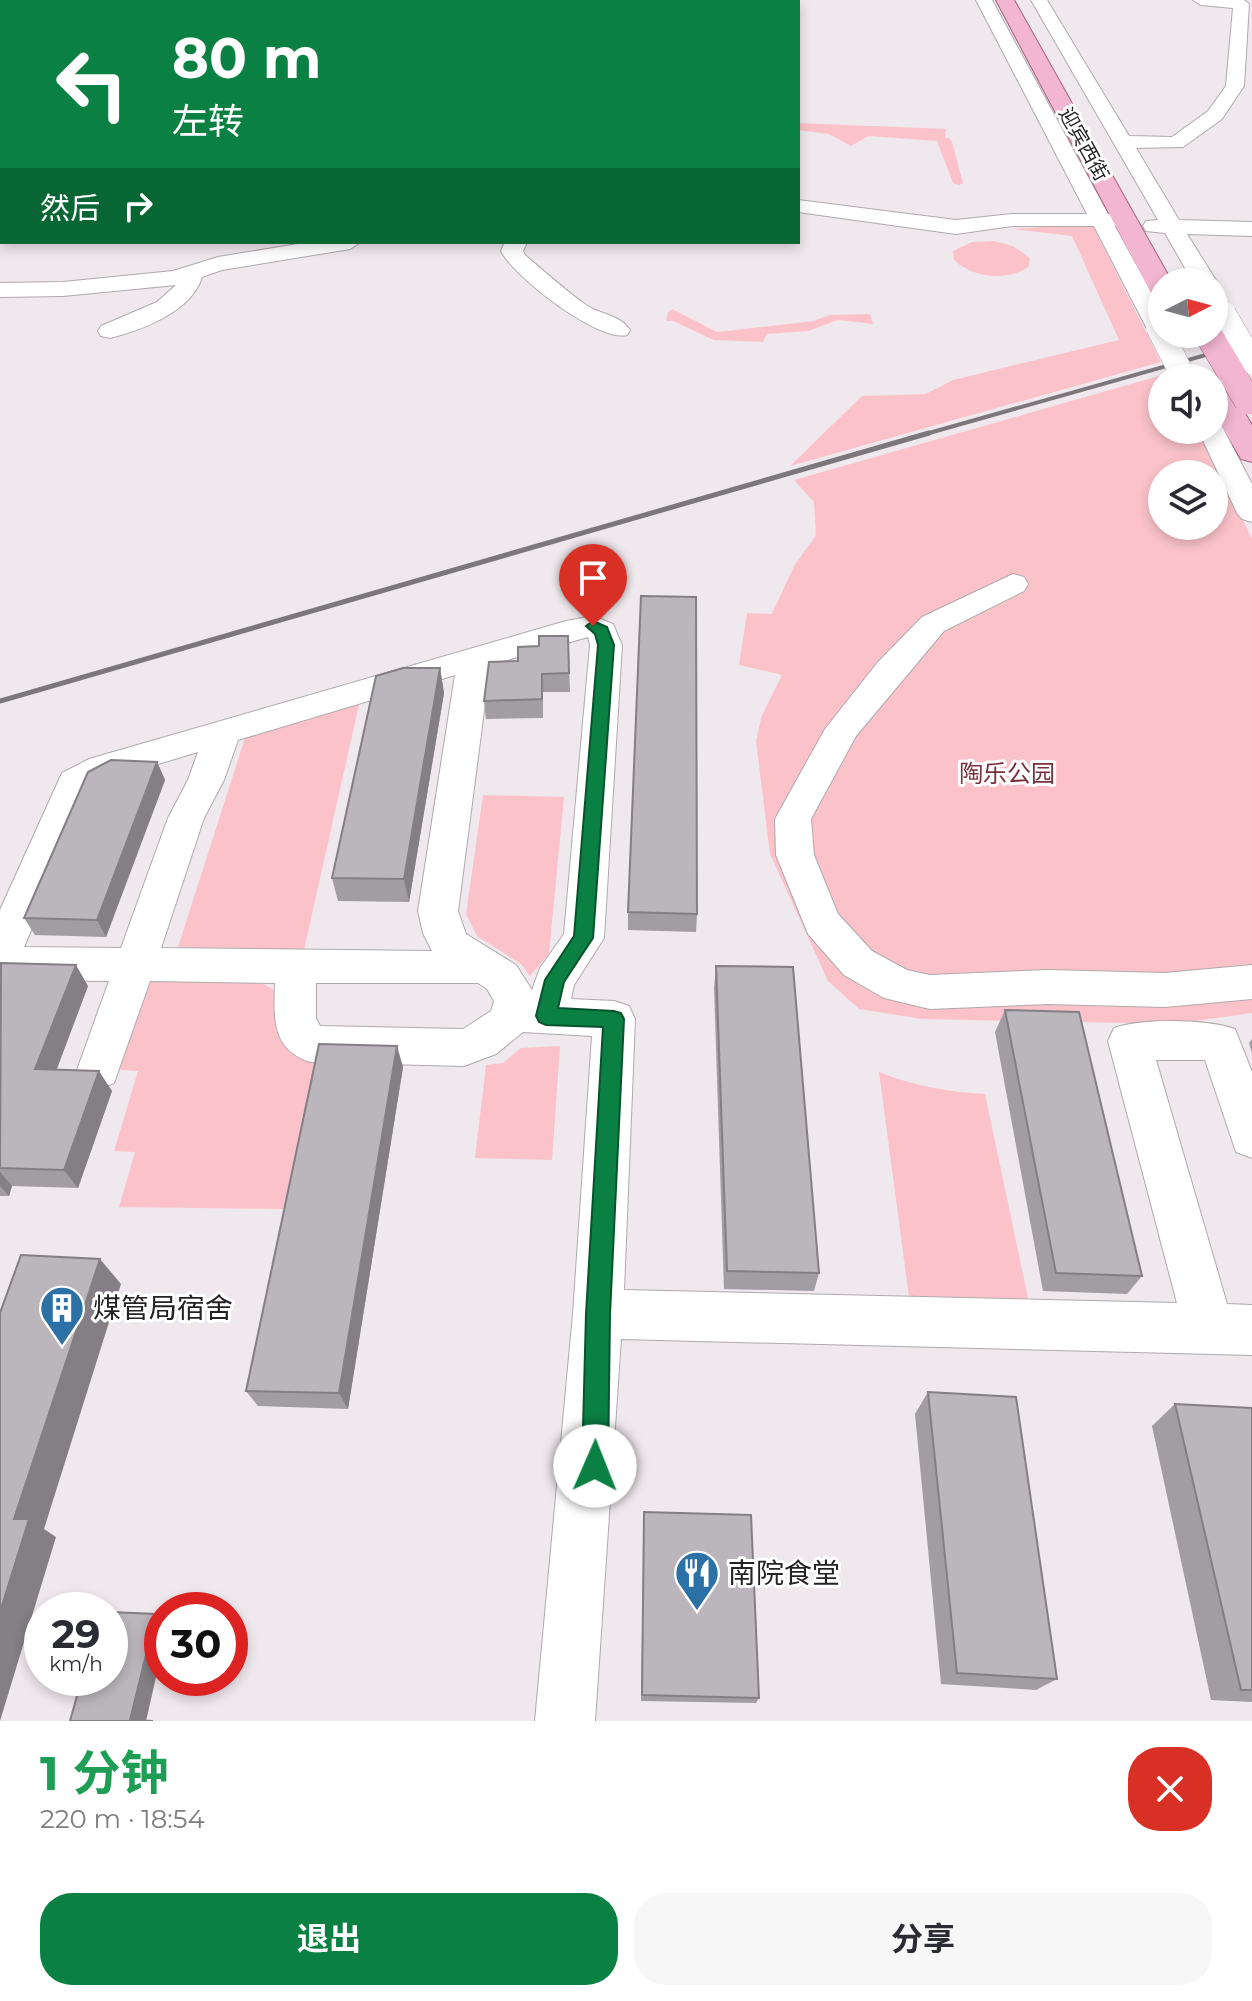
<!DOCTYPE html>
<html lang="zh">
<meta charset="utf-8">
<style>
body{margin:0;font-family:Montserrat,"Noto Sans SC",sans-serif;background:#f7f7f7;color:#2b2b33;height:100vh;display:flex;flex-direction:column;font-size:30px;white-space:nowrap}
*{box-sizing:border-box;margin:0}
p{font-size:26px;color:#7c7c81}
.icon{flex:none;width:44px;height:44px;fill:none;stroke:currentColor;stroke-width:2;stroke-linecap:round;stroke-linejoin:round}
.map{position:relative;height:1721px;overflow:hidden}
.drawer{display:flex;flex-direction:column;background:#fff;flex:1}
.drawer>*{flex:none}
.top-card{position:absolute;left:0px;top:0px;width:800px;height:244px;box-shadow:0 4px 12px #0003;background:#0b8043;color:#fff;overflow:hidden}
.needle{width:52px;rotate:84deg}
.tools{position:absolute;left:1148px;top:268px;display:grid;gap:16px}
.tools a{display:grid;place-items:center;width:80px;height:80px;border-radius:50%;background:#fff;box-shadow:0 4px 12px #0003;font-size:40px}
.speed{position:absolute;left:24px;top:1592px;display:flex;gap:16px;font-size:40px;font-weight:700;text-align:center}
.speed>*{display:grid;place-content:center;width:104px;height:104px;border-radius:50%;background:#fff;box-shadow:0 4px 12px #0003;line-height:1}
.speed small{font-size:20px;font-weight:400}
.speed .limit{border:12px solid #d22;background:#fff;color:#111}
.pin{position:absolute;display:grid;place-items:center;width:68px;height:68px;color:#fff;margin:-82px -34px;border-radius:50% 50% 50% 0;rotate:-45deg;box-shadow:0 0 8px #0007}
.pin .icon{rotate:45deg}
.me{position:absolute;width:88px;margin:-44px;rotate:1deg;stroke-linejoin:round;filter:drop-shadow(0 0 6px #0008)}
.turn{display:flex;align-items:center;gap:28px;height:168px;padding:0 40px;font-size:36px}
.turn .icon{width:104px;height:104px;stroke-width:2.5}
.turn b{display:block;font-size:56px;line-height:68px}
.then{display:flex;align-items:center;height:76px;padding:0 40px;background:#0003;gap:16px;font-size:30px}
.round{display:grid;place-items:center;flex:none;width:84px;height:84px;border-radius:32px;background:#f7f7f7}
.overview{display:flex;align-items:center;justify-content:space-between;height:136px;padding:0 40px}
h1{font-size:48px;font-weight:700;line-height:60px;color:#1e9e55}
.button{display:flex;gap:16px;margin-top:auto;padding:16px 40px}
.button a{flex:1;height:92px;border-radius:32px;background:#0b8043;color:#fff;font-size:32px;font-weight:700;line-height:92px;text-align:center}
.button a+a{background:#f7f7f7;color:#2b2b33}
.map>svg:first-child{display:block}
.green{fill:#fbc3c9;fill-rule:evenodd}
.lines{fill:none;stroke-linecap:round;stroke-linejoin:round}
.minor-casing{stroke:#afa9ad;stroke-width:2}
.major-casing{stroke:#a5627f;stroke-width:2}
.minor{fill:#fff;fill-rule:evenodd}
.major{fill:#f2b6d0;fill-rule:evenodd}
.rail-far1{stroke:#7b777a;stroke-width:4}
.rail{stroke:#7b777a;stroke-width:5}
.minor-bridge-casing{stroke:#afa9ad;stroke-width:25;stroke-linecap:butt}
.major-bridge-casing{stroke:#a5627f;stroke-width:28;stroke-linecap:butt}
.minor-bridge{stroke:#fff;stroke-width:24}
.major-bridge{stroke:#f2b6d0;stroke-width:27}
.wall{fill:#a19da2}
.shaded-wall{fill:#837f84}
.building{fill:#bbb6bc;stroke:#837f84;stroke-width:2}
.route{fill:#0b8043;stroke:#07532c;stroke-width:2}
.labels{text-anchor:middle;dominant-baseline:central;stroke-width:6;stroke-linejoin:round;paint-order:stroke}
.far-street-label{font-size:20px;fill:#242223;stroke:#fff}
.park-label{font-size:24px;fill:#78303d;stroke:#fff}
.near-poi-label{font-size:28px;fill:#242223;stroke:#fff;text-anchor:start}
</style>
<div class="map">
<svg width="1252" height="1721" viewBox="0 0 1252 1721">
<rect width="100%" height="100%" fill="#efe8ed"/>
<g class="green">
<path d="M798,123L946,129L945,138H949L952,142L963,183L959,185L953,183L937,141L869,136L851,146L829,134L798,130Z"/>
<path d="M1092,224L1161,362L790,466L862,396L926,394L953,380L1119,340L1072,236L1012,229Z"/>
<path d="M993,241L1013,246L1030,258L1029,266C1009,282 972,278 954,260L953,251L972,242Z"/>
<path d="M672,309L717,332L814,321L830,315L870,314L873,324L838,320L808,331L767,334L763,342L714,340L673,321H666L668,312Z"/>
<path d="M1173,372L1176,378H1162V430H1199L1252,539V1013L1173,1024L922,1019L859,1009L828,981L770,854L756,741L762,715L782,675L739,665L747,613L772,614L794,566L816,535L814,502L794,480ZM1162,474H1214V526H1162Z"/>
<path d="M360,700L304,950L178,947L245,738Z"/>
<path d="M483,795L564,797L549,954L530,976L521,964L477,936L466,914Z"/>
<path d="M148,981L255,982C288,987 301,1032 316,1059L284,1209L119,1207L135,1152L114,1151L138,1071L120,1070Z"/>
<path d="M560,1046L552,1160L475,1158L486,1065L503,1063L521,1048Z"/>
<path d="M879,1072C914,1086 948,1092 985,1094L1028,1298L972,1307L909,1297Z"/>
</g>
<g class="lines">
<g class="minor-casing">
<g id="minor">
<path d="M378,0H395L377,2Z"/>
<path d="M976,0H992L1108,214L1129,215L1132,220L1129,225L1115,226L1162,312V333L1149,332L1146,327L1094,226H1012L956,234L798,212V200L956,220L1012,214H1087Z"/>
<path d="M1031,0H1047L1129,136L1172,137L1208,111L1226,86L1233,8L1201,5L1193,0H1244L1249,4L1244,86L1222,119L1183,147L1136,148L1179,220L1252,222V236L1187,234L1217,282L1214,286V282H1193L1165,233L1146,231L1143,226L1146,221L1158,220Z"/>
<path d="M310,242H361L350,249L222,270L202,277C192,311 143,330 110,338L101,336L98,331L101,326L157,302L176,285L63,296L0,297V283L63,282L173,271L218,257Z"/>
<path d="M505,242H527L523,251L525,255C545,272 565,290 586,305C601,315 619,314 630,330L627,335C598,342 514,277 501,251Z"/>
<path d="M1214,423L1221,424L1224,430L1252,484V522L1242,519L1237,513L1198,430H1214Z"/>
<path d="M1013,574L1024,577L1028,584L1024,591L944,631L856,736L811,819L814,855L838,914L872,951L907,970L930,975L1048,970L1165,973L1252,965V999L1165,1007L1048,1004L930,1009L884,998L844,975L808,934L776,855L775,819L825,729L878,662L922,617Z"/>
<path d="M593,616L613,624L622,645L604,938L574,985L571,999L614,1001L629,1006L635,1019L624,1290L1177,1303L1108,1041L1114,1028C1142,1018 1207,1019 1235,1029L1252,1072V1158L1236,1152L1205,1060H1156L1227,1304L1252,1305V1355L621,1339L595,1721H535L573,1314L592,1036L523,1032L496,1054L464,1066L310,1062C271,1049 274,1018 275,983L150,981L114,1083L99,1089L84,1083L77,1070L109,981L0,980V910L62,773L89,759L566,621ZM588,637L590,645L564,934L540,968L532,990L516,965L466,934L458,911L490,665ZM455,675L418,911L423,933L432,951L161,948L204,818L224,780L238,740ZM198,752L188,780L168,818L121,948L24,947L90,790L115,777ZM316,983H478L487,989L494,1001L491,1011L463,1029L320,1026L316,1018Z"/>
</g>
</g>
<g class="major-casing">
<g id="major">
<path d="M996,0H1014L1172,282H1162V297L1152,295L1149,289Z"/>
<path d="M1214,377L1225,380L1252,425V462L1241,459L1214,413V378H1210Z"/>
</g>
</g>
<use href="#minor" class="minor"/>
<use href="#major" class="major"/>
<path class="rail-far1" d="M922,435L1252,342"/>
<path class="rail" d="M0,701L929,433"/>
<g class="minor-bridge-casing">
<g id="minor-bridge">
<path d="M1224,314L1252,362"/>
<path d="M1158,327L1184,378"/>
</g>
</g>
<g class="major-bridge-casing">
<path id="major-bridge" d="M1208,334L1248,401"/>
</g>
<use href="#minor-bridge" class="minor-bridge"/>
<use href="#major-bridge" class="major-bridge"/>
</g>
<g class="wall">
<path d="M568,636L570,692H543V718L486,719L484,701L518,661L539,646Z"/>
<path d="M440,668L444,693L409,902L338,901L332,878Z"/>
<path d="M157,762L165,780L106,937L35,935L24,918Z"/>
<path d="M628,912L697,914L696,932L628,930Z"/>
<path d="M0,964L88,986L57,1069L112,1091L78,1188L12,1186L9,1196H0Z"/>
<path d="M716,966L819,1273L814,1291L724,1289L714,988Z"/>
<path d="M1005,1010L1142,1276L1127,1294L1043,1291L995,1032Z"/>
<path d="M1252,1039V1053L1249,1043Z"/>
<path d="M403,1067L348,1409L258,1406L246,1391Z"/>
<path d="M928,1392L1057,1679L1036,1690L941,1684L915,1414Z"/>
<path d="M1175,1404L1252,1408V1702L1211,1700L1152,1426Z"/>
<path d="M644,1512L759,1698L756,1703L641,1701Z"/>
</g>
<g class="shaded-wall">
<path d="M440,668L444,693L409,902L404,879Z"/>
<path d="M157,762L165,780L106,937L97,920Z"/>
<path d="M76,965L88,986L49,1089L35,1069Z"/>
<path d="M397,1046L403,1067L348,1409L339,1393Z"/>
<path d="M99,1071L112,1091L78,1188L64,1170Z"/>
<path d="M0,1172L12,1186L9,1196L0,1186Z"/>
<path d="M100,1259L121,1284L44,1529L56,1537L0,1721V1612L14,1519Z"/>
<path d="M156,1614L162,1618V1651L146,1721L130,1720Z"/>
</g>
<g class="building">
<path d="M641,596L696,597L697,914L628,912Z"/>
<path d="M539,636H568L569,673L542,674V699L484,701L489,662L518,661V647L539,646Z"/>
<path d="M403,668H440L404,879L332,878L376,676Z"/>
<path d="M111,760L157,762L97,920L24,918L88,772Z"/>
<path d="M1,963L76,965L35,1069L99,1071L64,1170L0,1168Z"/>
<path d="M716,966L793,967L819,1273L727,1271Z"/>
<path d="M1005,1010L1079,1012L1142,1276L1056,1273Z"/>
<path d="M319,1044L397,1046L339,1393L246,1391Z"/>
<path d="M21,1255L100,1259L14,1519H29L0,1612V1313Z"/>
<path d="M928,1392L1016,1397L1057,1679L957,1673Z"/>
<path d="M1175,1404L1252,1408V1690H1241Z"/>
<path d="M644,1512L751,1515L759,1698L642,1695Z"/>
<path d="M110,1612L156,1614L130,1720L153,1721H70L82,1678H110Z"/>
</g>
<path class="route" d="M593,621L607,627L614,645L593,938L564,982L558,1008L614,1011L621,1013L624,1019L610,1314L608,1466L604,1475L595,1478L586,1475L582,1466L586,1314L603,1027L546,1025L539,1022L536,1016L545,980L574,936L598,645L595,634L586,626Z"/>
<defs>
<g id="building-pin" transform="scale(2.3)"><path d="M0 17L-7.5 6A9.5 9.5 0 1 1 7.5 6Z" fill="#2c71a6" stroke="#fff"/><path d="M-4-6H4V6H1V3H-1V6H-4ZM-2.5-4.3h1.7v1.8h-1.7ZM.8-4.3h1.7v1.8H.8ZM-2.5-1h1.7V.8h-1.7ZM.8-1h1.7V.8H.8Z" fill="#fff"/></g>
<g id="restaurant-pin" transform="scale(2.3)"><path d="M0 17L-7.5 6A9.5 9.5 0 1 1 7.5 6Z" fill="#2c71a6" stroke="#fff"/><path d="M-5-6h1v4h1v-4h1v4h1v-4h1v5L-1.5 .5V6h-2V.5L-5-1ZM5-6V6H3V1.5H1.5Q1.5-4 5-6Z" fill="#fff"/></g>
</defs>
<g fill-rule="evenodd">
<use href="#building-pin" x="62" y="1308"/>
<use href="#restaurant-pin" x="697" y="1573"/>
</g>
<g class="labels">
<g class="far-street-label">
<text transform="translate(1084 144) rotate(61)">迎宾西街</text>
</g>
<g class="park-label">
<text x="1007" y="773">陶乐公园</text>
</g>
<g class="near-poi-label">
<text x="93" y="1308">煤管局宿舍</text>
<text x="728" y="1573">南院食堂</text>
</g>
</g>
</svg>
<div class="tools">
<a><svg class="needle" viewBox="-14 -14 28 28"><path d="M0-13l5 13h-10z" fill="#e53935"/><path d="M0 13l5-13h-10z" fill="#7c7c81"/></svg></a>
<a><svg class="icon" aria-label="sound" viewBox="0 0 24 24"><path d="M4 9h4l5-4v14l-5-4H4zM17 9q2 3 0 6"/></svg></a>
<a><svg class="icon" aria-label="layers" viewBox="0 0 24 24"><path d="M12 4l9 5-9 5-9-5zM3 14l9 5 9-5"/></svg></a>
</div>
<div class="speed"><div>29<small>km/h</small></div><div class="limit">30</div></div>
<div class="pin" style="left:593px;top:626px;background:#d93025"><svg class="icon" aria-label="arrive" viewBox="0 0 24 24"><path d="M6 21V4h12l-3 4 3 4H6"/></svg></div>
<svg class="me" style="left:595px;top:1466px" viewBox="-20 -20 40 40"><circle r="19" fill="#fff"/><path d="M0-13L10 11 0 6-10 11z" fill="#0b8043"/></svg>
<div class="top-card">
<div class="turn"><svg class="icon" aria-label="left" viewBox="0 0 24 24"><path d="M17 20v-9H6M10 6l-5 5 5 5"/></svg><div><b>80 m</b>左转</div></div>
<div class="then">然后<svg class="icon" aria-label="right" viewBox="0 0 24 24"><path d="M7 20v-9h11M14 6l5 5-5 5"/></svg></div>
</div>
</div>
<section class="drawer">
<div class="overview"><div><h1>1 分钟</h1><p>220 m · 18:54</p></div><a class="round" style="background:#d93025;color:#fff"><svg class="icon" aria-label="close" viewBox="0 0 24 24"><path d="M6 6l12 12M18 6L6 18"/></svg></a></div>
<div class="button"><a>退出</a><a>分享</a></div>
</section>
